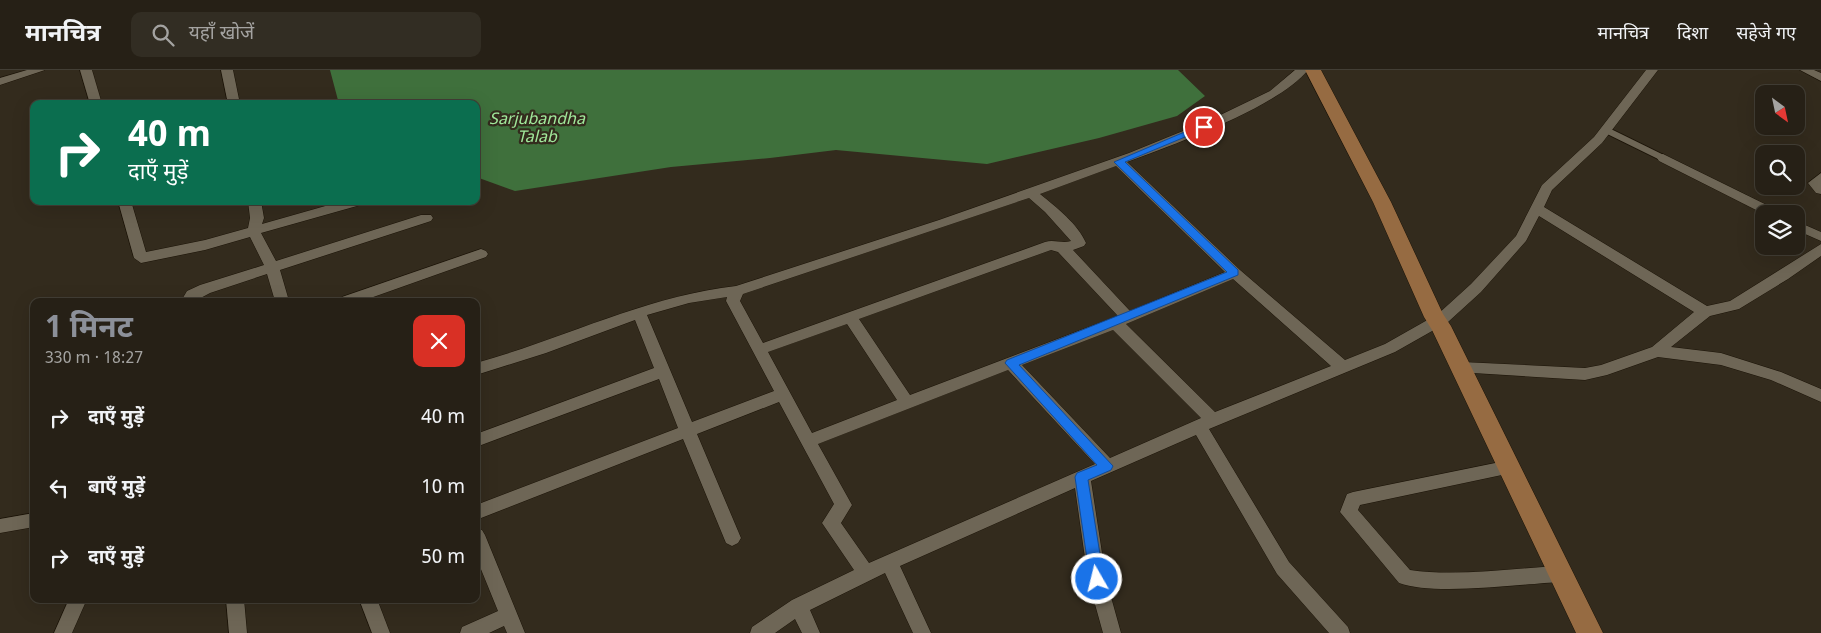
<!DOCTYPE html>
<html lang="hi">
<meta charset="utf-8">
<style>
body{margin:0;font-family:Georgia,"Noto Sans Devanagari",serif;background:#322d23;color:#f1f3f6;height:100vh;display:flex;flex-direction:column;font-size:19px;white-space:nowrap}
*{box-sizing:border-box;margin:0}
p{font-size:16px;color:#a4a3a1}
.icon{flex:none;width:28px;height:28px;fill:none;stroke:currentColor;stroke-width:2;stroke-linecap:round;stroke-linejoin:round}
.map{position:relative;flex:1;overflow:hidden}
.panel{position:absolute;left:30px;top:228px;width:450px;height:305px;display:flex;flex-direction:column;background:#262016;border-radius:10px;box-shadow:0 5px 20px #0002,0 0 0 1px #423e35}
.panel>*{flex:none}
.guide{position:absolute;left:30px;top:30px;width:450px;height:105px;border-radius:10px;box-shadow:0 5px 20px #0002,0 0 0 1px #423e35;background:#0b6e4f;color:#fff;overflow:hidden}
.needle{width:32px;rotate:147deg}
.buttons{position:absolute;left:1755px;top:15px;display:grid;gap:10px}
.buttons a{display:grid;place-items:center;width:50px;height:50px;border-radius:10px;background:#262016;box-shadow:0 5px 20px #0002,0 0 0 1px #423e35;font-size:25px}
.pin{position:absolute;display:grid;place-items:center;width:42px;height:42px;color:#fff;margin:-21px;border:2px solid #fff;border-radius:50%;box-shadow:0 1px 5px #0007}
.me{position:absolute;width:55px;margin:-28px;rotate:352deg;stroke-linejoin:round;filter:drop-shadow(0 0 4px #0008)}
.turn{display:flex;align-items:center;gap:18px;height:105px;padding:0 15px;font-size:22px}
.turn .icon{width:65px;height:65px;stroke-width:2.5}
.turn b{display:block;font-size:35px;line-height:42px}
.round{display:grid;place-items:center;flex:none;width:52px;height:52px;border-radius:10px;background:#322d23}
.summary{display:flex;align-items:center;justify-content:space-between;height:85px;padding:0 15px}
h1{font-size:30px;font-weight:700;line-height:38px;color:#8c9099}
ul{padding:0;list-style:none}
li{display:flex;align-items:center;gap:15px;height:70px;padding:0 15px}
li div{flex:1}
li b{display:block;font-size:19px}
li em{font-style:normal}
header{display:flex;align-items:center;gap:30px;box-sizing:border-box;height:70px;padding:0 25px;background:#262016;border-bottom:1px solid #423e35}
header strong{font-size:24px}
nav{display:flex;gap:28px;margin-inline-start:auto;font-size:18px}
.search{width:350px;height:45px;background:#322d23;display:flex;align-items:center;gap:12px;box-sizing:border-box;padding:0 18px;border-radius:10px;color:#a4a3a1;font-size:19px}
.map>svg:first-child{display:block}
.water{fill:#3f703c}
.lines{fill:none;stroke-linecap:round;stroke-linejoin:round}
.lane-casing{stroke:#1b1307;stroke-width:8}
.street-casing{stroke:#1b1307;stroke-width:1}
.secondary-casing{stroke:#1b1307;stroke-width:1}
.lane{stroke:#6e6656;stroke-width:6}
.street{fill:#6e6656;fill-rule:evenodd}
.secondary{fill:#966b42;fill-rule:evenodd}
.route{fill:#1a73e8;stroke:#114b97}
.labels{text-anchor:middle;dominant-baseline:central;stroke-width:4.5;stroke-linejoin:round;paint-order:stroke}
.water-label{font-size:16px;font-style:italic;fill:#a1e89b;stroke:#332b1d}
</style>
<header>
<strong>मानचित्र</strong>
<div class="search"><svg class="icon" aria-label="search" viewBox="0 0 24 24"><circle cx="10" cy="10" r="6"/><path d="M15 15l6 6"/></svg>यहाँ खोजें</div>
<nav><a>मानचित्र</a><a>दिशा</a><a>सहेजे गए</a></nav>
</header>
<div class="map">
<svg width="1821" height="563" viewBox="0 0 1821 563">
<rect width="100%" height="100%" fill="#332b1d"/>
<path class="water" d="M330,0H1178L1205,26L1177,46L1099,68L987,94L836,80L770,88L671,97L515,121L479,108L476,103V34H339Z"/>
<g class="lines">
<g class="lane-casing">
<path id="lane" d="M1606,60L1663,88"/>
</g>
<g class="street-casing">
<g id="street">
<path d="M27,0H45L0,15V8Z"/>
<path d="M80,0H92L102,34H90Z"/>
<path d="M221,0H233L240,34H228Z"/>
<path d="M1295,0H1308C1278,37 1173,75 1127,92L1240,200L1345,290L1385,274L1438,244L1471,214L1516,166L1542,115L1594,67L1646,0H1658L1602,73L1552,120L1544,137L1707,236L1730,231L1821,174V186L1788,209L1739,239L1710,246L1671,277L1721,283L1781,302L1821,319V332L1771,310L1721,295L1658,287L1607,305L1585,310L1457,302L1454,298L1457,294L1462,292L1585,298L1601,295L1652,277L1694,242L1539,146L1526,171L1481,222L1448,252L1395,282L1209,359L1289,492L1348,557L1350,563H1329L1277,504L1196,365L1091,411L1106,509L1121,563H1103L1088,509L1075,418L900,496L931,563H913L885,503L810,540L820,563H802L795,549L775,563H750L752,557L792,530L854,500L822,453L834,434L779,332L697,364L741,468L738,473L732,476L726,473L683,369L476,450V435L678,358L659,309L476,377V364L654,298L635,250L546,283L476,305V293C563,269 646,226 736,216L939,150L1129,83L1210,50L1270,21ZM1116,96L1225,202L1130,241L1073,180L1084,176L1086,173C1078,154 1056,137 1040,124ZM1029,128L1045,142L1071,171C1062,174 1054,169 1045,172L763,273L740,231L743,224ZM1051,180L1058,182L1118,246L910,325L859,249ZM1233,209L1331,296L1215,342L1126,254ZM727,227L726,231L774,321L692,352L647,245L689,233ZM847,254L897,330L812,363L768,282ZM1113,260L1201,348L1110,388L1022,295ZM1008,300L1095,394L869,493L841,453L852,435L818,374Z"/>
<path d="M1800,0H1814L1821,3V11Z"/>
<path d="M1663,84L1779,141L1780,144H1764L1659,91L1657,88L1659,85Z"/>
<path d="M1821,103V124L1816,123L1808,113Z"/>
<path d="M118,131H131L146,182L205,170L248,158L250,148L248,131H261L264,148L262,154L343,131H365L364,134L261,163L276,191L421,145H431L433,148L431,151L280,200L289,231H275L267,204L210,223L195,231H181L187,221L200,215L264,195L250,167L205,180L141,193L134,188Z"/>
<path d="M1796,151L1821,162V171L1796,160Z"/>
<path d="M481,179L486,181L488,184L486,187L362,231H340L342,227Z"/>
<path d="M1510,390L1516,392L1518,397L1516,402L1360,435L1358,440L1410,500C1455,507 1515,498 1561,496L1567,498L1570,504L1567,510L1561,512C1520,514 1434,526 1399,513L1340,442L1347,424L1353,422Z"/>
<path d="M34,443V457L0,463V449Z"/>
<path d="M476,458L482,460L485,465L525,563H507L504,556L489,563H460L462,557L498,541L476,487Z"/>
<path d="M69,529H87L72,563H54Z"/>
<path d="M226,529H244L247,563H229Z"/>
<path d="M359,529H377L390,563H372Z"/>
</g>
</g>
<g class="secondary-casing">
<path id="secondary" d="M1305,0H1321L1391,132L1443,244L1451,256L1603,563H1576L1432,260L1424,247L1373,132Z"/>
</g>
<use href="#lane" class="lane"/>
<use href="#street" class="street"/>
<use href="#secondary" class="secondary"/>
</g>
<path class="route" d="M1201,55L1209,57L1125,92L1238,200V205L1019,295L1113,396L1111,400L1088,410L1104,509L1102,513L1097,515L1092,513L1090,509L1075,407L1077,403L1097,395L1005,293L1007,290L1227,202L1114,92Z"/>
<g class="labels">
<g class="water-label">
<text x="537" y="50">Sarjubandha<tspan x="537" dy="18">Talab</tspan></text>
</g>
</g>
</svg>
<div class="buttons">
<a><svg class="needle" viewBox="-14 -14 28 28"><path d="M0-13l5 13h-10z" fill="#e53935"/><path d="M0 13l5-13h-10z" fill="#a4a3a1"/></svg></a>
<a><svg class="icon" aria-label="search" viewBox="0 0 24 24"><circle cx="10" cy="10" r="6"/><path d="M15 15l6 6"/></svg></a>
<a><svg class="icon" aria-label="layers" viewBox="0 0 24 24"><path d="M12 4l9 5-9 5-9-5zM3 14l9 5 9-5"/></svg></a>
</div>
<div class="pin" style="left:1204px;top:57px;background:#d93025"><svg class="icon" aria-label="arrive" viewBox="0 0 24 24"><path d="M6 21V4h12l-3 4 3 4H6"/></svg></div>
<svg class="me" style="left:1097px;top:509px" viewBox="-20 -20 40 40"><circle r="17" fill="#1a73e8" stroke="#fff" stroke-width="3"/><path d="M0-11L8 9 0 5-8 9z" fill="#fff"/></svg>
<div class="guide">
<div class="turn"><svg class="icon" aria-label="right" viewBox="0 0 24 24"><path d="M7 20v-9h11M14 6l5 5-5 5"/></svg><div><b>40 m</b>दाएँ मुड़ें</div></div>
</div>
<section class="panel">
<div class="summary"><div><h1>1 मिनट</h1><p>330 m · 18:27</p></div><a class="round" style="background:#d93025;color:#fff"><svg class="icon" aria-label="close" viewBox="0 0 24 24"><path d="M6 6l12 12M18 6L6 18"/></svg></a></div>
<ul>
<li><svg class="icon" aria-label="right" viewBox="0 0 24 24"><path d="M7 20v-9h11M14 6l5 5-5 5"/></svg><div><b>दाएँ मुड़ें</b></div><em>40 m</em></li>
<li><svg class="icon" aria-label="left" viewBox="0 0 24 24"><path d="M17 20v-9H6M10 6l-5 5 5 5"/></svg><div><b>बाएँ मुड़ें</b></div><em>10 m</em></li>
<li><svg class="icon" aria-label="right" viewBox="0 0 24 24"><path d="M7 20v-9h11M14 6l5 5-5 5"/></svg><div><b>दाएँ मुड़ें</b></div><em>50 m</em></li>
</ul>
</section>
</div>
